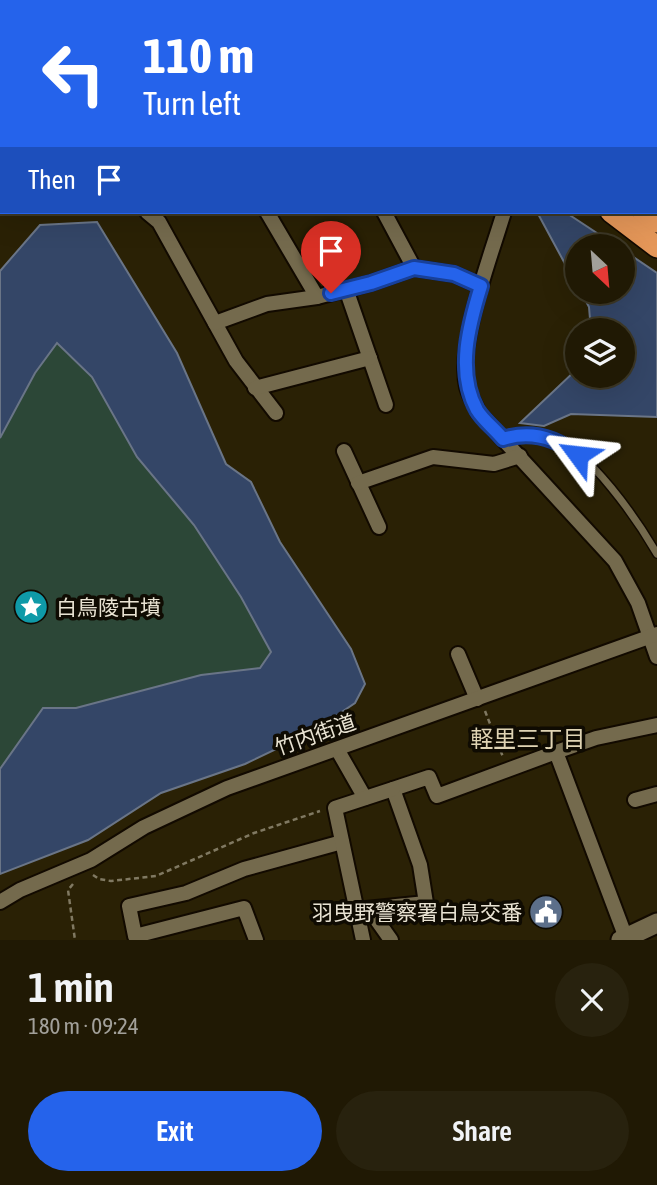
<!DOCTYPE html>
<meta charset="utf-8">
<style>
body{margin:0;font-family:"Asap Condensed","Noto Sans JP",sans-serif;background:#28220e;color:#f1f3f6;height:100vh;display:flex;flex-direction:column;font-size:26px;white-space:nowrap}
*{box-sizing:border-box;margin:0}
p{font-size:23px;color:#a2a09a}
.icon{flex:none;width:38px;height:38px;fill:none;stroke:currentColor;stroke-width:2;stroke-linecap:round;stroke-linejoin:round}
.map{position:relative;height:940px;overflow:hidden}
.details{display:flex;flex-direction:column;background:#201904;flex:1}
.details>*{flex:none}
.hud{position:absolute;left:0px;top:0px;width:658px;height:214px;box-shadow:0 7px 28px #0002,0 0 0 2px #3d3826;background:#2563eb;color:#fff;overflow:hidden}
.needle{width:46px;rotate:154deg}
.controls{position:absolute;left:565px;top:234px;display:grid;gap:14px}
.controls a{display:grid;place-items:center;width:70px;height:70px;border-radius:50%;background:#201904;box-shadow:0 7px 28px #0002,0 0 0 2px #3d3826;font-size:35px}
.pin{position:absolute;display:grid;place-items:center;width:60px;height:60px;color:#fff;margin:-72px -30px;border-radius:50% 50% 50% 0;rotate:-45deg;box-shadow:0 0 7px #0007}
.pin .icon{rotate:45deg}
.me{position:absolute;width:77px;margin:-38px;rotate:300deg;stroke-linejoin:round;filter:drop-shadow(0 0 5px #0008)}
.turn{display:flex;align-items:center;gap:24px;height:147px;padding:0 28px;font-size:32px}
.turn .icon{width:91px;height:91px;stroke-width:2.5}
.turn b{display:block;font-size:49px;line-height:60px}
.then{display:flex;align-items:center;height:66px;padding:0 28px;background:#0003;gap:14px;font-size:26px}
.round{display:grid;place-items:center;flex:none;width:74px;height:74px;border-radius:37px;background:#28220e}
.headline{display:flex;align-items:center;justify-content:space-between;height:119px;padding:0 28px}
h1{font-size:42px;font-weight:600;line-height:52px}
.cta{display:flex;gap:14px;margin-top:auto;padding:14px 28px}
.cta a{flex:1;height:80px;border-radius:42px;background:#2563eb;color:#fff;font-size:28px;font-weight:600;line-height:80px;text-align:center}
.cta a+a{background:#28220e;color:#f1f3f6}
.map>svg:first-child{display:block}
.green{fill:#2c4737}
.water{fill:#344667;stroke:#6a7587;stroke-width:2}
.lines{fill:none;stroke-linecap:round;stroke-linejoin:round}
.lane-casing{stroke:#120a00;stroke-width:10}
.street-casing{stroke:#120a00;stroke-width:18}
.secondary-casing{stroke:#120a00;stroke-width:23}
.highway-casing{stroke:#120a00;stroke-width:24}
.path{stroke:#807962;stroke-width:2.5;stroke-dasharray:5 3.5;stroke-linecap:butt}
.lane{stroke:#746a4d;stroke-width:7}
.street{stroke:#746a4d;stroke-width:14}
.secondary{stroke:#746a4d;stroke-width:19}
.highway{stroke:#e59759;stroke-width:21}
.route-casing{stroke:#184099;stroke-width:18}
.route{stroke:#2563eb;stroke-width:12}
.labels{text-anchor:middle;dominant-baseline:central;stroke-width:7;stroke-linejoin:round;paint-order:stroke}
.poi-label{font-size:21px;fill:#e9e3d3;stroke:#0f0b02;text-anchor:start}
.street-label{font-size:21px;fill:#e9e3d3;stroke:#0f0b02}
.neighbourhood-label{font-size:23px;fill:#e0d4b4;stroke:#0f0b02}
</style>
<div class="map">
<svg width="657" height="940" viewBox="0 0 657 940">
<rect width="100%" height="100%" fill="#2a2105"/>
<path class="green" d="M56,343L92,377L137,457L194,525L241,597L271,652L260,668L201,675L76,708H43L0,769V438L35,373Z"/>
<g class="water">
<path d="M537,212H565L618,247H578L577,286Z"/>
<path d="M97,222L177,353L226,464L251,482L280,542L351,649L365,684L355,703L312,732L245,764L161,793L88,840L0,874V769L43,708H76L201,675L260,668L271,652L241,597L194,525L137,457L92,377L57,343L35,373L0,438V271L40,225Z"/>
<path d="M623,250L657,273V417L571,414L544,426L520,423L577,369L578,376H623V331H591L589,307L581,292H623Z"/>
</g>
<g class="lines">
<g class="lane-casing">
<path id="lane" d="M503,438C518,434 537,434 552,438C589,449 638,521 657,554"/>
</g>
<g class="street-casing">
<g id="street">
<path d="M278,0L280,2"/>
<path d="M44,2L45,0"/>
<path d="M263,2L265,0"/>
<path d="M579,2L580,0"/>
<path d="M0,16L2,17"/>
<path d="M0,155L2,153"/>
<path d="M147,212L159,222L236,361L276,413"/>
<path d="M384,212L414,268"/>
<path d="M504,212C491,256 457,343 467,387C469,395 475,404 478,412L615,561L638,603L657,657"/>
<path d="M346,289L386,405"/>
<path d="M317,297L371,283L414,268L454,274L481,286"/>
<path d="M215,323L267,304L317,297L267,212"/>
<path d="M255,388L370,358"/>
<path d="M344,451L379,527"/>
<path d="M358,483L433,457L494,464L520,456"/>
<path d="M458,654L477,699"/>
<path d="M337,749L365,798"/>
<path d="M556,752L596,738L657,725"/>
<path d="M635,800L657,794"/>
<path d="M0,902L20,890L91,860L144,827L227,788L657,634"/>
<path d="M369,909L391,940"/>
<path d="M356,910L426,903L420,865L393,789L429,777L437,796L556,752L626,938"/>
<path d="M256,940L244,908L135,936L129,906L186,893L244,869L342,842"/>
<path d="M363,940L335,808L393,789"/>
</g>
</g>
<g class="secondary-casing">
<path id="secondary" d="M621,940L657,923"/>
</g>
<g class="highway-casing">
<g id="highway">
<path d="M345,0L347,2"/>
<path d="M377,0L379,2"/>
<path d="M611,212L657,247"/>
<path d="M643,212L657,222"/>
</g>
</g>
<g class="path">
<path d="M485,711L503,757"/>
<path d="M93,875L99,879L111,881L156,876L254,833L320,811"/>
<path d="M73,884L68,890L75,940"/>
</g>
<use href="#lane" class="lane"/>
<use href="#street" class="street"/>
<use href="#secondary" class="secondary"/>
<use href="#highway" class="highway"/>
</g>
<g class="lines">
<g class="route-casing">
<path id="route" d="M331,293L371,283L414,268L454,274L481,286C469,325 456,372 477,410C483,420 495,429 503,439C531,430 556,438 578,455"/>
</g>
<use href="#route" class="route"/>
</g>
<defs>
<g id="sight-disc" transform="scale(1.75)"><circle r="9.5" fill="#0f9aa8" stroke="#0f0b02"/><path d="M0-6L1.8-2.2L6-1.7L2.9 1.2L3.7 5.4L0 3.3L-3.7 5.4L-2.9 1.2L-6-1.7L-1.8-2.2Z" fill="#fff"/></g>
<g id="civic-disc" transform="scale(1.75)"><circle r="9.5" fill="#5c6f8a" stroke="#0f0b02"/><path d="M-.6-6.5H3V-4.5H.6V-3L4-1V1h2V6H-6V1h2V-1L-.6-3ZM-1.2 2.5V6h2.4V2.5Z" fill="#fff"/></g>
</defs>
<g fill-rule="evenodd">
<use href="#sight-disc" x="31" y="607"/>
<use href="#civic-disc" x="546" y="912"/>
</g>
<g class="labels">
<g class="poi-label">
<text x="56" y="607">白鳥陵古墳</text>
<text x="522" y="912" text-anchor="end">羽曳野警察署白鳥交番</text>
</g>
<g class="street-label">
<text transform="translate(315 734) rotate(-19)">竹内街道</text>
</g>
<g class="neighbourhood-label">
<text x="528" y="739">軽里三丁目</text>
</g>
</g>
</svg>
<div class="controls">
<a><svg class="needle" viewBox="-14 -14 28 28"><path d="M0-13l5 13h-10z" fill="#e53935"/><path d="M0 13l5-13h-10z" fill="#a2a09a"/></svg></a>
<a><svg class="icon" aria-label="layers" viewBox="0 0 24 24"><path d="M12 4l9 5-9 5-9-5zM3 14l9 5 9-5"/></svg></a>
</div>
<div class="pin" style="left:331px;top:293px;background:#d93025"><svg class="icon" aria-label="arrive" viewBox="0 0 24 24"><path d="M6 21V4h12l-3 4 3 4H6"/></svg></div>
<svg class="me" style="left:578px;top:455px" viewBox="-20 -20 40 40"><path d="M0-17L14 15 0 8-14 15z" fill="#2563eb" stroke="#fff" stroke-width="4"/></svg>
<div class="hud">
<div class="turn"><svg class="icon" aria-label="left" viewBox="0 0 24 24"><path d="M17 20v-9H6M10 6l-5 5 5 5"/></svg><div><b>110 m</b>Turn left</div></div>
<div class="then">Then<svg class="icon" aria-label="arrive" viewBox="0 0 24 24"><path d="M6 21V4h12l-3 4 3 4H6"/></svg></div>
</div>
</div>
<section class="details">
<div class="headline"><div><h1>1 min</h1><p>180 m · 09:24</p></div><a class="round"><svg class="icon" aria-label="close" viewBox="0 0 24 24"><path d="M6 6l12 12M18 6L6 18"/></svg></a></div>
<div class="cta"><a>Exit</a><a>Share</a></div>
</section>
